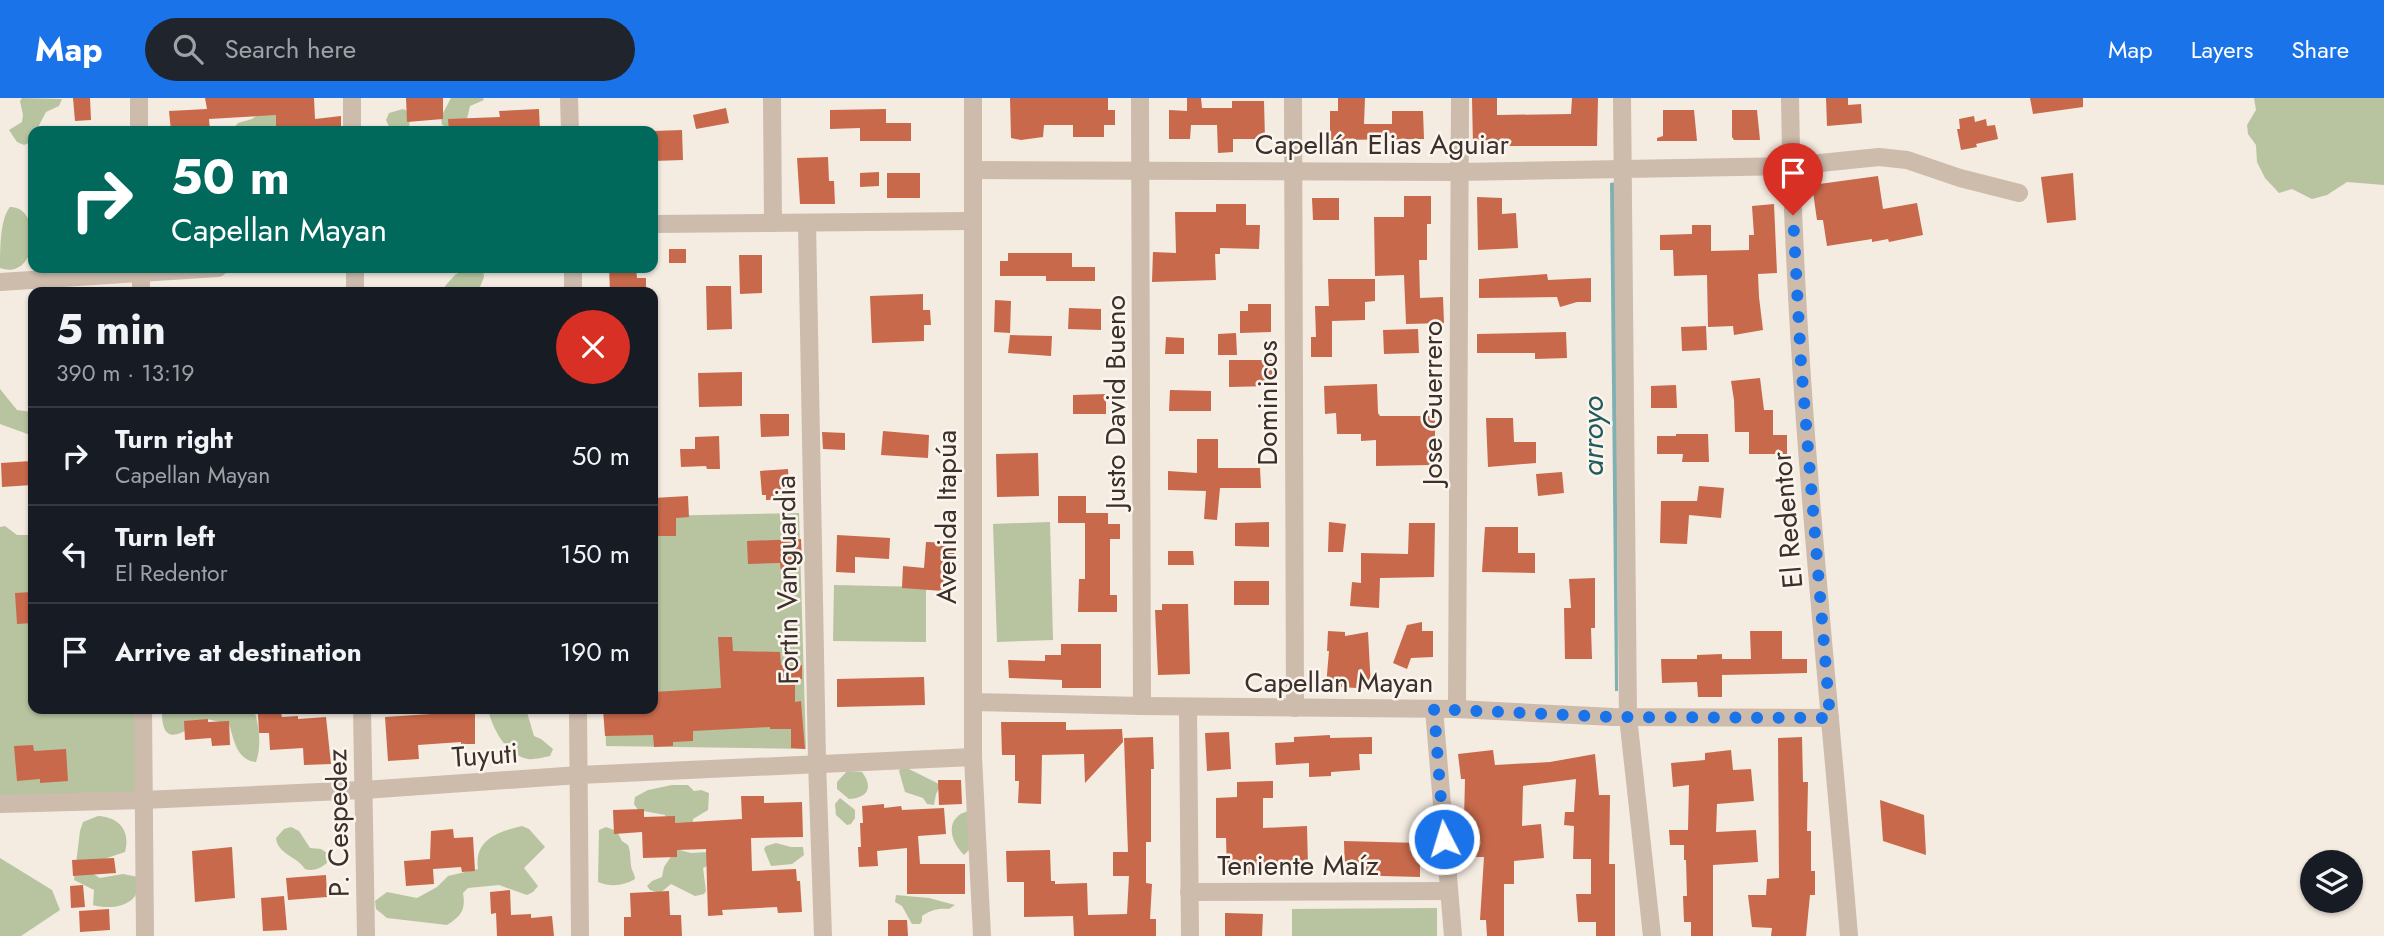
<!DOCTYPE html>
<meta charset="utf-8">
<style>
body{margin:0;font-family:Jost,sans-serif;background:#20242c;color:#f1f3f6;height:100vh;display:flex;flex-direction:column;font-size:26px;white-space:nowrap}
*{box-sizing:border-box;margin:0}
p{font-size:23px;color:#9ea1a6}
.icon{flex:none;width:38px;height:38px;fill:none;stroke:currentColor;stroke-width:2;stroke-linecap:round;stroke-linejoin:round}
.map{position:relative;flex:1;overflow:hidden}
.drawer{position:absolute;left:28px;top:189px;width:630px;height:427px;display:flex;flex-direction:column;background:#171b24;border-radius:14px;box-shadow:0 2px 5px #0004}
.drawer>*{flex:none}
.banner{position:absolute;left:28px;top:28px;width:630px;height:147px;border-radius:14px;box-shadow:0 2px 5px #0004;background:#00695c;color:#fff;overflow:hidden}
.controls{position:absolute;left:2300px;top:752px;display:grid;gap:14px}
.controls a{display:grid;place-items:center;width:63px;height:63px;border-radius:50%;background:#171b24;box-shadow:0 2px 5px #0004;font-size:35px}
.pin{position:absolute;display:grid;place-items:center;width:60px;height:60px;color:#fff;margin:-72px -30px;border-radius:50% 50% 50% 0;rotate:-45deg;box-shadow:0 0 7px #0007}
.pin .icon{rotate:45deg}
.me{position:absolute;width:77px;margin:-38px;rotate:355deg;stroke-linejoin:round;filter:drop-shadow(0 0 5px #0008)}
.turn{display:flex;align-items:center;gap:24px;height:147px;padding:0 28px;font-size:32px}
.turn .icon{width:91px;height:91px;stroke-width:2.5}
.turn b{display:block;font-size:49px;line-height:60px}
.round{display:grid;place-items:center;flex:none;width:74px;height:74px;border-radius:37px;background:#20242c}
.headline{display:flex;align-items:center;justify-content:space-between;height:119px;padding:0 28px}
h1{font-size:42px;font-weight:700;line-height:52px}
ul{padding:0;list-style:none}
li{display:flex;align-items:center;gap:21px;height:98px;padding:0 28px;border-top:2px solid #363941}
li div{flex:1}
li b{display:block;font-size:26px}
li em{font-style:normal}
header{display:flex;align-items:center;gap:42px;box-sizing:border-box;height:98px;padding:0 35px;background:#1a73e8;color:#fff}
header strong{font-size:33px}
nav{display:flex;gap:38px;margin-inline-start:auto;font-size:24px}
.search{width:490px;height:63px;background:#20242c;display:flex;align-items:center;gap:18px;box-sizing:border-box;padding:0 24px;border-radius:38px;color:#9ea1a6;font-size:26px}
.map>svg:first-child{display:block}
.green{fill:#b8c4a0}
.water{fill:#7fb0b2}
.building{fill:#c8694b}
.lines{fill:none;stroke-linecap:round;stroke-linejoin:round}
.minor{stroke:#cdbbac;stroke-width:18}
.route{stroke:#1a73e8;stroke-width:12;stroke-dasharray:0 21.6}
.labels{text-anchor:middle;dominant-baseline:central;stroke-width:5;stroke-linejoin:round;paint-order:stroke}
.street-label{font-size:28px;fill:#3b302b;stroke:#fbf5ee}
.water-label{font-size:30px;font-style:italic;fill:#1f5a5e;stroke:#fbf5ee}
</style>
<header>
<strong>Map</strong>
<div class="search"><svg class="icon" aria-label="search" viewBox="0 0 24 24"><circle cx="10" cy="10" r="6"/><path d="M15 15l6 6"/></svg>Search here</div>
<nav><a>Map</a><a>Layers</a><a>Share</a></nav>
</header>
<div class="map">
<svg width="2384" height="838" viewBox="0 0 2384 838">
<rect width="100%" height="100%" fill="#f4ebe1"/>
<g class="green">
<path d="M22,0L62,1L59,8L46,14L36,33H33L31,44L24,47L17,44L9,32L22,24L23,17L20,3Z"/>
<path d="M451,0H483L484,2L470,8L466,25L449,30L442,27L441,19Z"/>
<path d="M2254,0H2384V87L2347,84L2327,97L2312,101L2292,91L2279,95L2265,80L2257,64L2256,47L2248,36L2247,27L2256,12Z"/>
<path d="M270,7L285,23L300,33H231L238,25L252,21Z"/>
<path d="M403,11L410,14L409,33H391L386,22L389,15Z"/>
<path d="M10,109C43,108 39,184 0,170C0,151 0,121 10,109Z"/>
<path d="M467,170H479L483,172L484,179L478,194H445V188L455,177Z"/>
<path d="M0,291L17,312L33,314V338L0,326Z"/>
<path d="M799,415L806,651L606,648L605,611H653V418Z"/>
<path d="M1050,424L1053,542L997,544L993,426Z"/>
<path d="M5,428L17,437H33V611H148L151,700L0,705V429Z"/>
<path d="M834,487L926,489V544L833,543Z"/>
<path d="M162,611H254C259,628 262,647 256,664C236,662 234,641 229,626L207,621C187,630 161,656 162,611Z"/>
<path d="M488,611H526L534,638L541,641L553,651L550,658C544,659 534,662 528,661C506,657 492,630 488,611Z"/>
<path d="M905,669L939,686L940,689L936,696L934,707L927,706L923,700L905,694L899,673L901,670Z"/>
<path d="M847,673L862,674C874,690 867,700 849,701L837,691V684Z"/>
<path d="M672,687H688L694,693L701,692L709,695L708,712L693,721V728L667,724L665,717L638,712L634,706L635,699L648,692Z"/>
<path d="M840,700L855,712V720L851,726L847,727L836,717L835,706Z"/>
<path d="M976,712L969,752L964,757C946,739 946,714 976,712Z"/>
<path d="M98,718C119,719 131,733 125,754L104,761L90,774L100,780L123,776L138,779C144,807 113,813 93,807L94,792L74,782L80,733L83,724Z"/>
<path d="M522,728L529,731L545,749L524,770L538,788L533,794L527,797L499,787L468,790L463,795C466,812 461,818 447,827L387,820L376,811L375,803L387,794L417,800L437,789L448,778L478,771C474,741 498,734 522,728Z"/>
<path d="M291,729L299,733L310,750L321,751L327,755L329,762C325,769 313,774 305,771C297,758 278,757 276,740L284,731Z"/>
<path d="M606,729L617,733L622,743L628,747C631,755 630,760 631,767C631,772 635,776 635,781C624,788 609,789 598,784L599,732Z"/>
<path d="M776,745L791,749H803L804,757L792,766L771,768L764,751L766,748Z"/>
<path d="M676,751L691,755L708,754L713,765L703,770L706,793L704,796L695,798L671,786L660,795L650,792L647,788L652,783L662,779L664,769Z"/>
<path d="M0,760L52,792L60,812L21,838H0Z"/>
<path d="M896,797L929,800L955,807L949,811C938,810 931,812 922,818V823L920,826H912L902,808L895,804Z"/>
<path d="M1437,810V838H1292V811Z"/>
</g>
<path class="water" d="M1616,84L1618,593H1615L1610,85Z"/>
<g class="building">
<path d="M73,0H90L91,22L75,23Z"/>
<path d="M205,0H314L315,21L341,18V32L276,33V17L209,21L210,33H171L169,13L207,11Z"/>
<path d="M406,0H443V21L407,24Z"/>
<path d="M1010,0H1108V12H1115V27H1104V39H1073V27H1044L1043,39L1021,42L1011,40Z"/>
<path d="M1187,0H1201L1202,10H1232V3H1264L1265,41H1233V54L1218,55L1217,27H1191L1190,41H1169V12L1187,13Z"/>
<path d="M1338,0H1365L1364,26H1392V13H1423L1424,41L1330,42V13H1338Z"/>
<path d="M1472,0H1497V17L1571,16L1572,0H1598L1597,48H1473Z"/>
<path d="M1826,0H1848V7L1861,6L1862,25L1827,28Z"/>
<path d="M2030,0H2083V9L2033,16Z"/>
<path d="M726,10L729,25L696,31L693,17Z"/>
<path d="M539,11L540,33H449L448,21L500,19L499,13Z"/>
<path d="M886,11V25H911V43H860V30L830,31V12Z"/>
<path d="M1663,12H1694L1697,43H1657V40L1663,38Z"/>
<path d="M1732,12H1757L1760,42H1734L1732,39Z"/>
<path d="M1974,18L1975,24L1986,21L1987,28L1995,27L1998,41L1976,46L1977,49L1961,52L1957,31H1960L1959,21Z"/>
<path d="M682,32L683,62L653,63V33Z"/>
<path d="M828,59L829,83H834L835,106H800L797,60Z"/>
<path d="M879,74V88L860,89V75Z"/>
<rect x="887" y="75" width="33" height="25"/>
<path d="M2073,75L2076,122L2047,125L2041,79Z"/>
<path d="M1878,78L1883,111L1917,105L1923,137L1889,144L1888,141L1872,144V141L1827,148L1823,122H1817L1812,87Z"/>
<path d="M1404,98H1431V126H1427V162H1419L1420,200L1443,199L1444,225L1406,226L1404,177L1375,178L1374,119H1404Z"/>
<path d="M1477,99L1502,100V116L1516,115L1518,150L1478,152Z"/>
<path d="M1312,100H1339V122H1313Z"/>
<path d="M1216,106H1246V127H1260L1259,151L1220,150V156H1215L1216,182L1152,184L1153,154L1176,155L1175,114H1216Z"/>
<path d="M1774,106L1777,175L1758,176L1759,199L1763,232L1734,237L1733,228L1708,229L1707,177L1674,178L1673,152H1660V137L1692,136V127H1711V153L1749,152V137H1754L1752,108Z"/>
<rect x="669" y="151" width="17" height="14"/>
<path d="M1008,155H1072V169H1095V183H1046V178H1000V163H1008Z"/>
<path d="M739,157H762V195L740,196Z"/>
<path d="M609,170H636L637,180H646V194H610Z"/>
<path d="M1547,176L1548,182L1591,180V204H1577L1560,209L1557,199L1479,200V181Z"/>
<path d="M1328,181H1375V203L1365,204V222L1332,223V259H1311V239H1316L1315,208H1329Z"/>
<path d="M706,188H731L732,231L707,232Z"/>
<path d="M923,196V212H930L931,227H924V243L872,245L870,198Z"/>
<path d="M995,202L1011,203L1010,235L994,234Z"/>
<path d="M1248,206H1271V234L1240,235V213H1248Z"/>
<path d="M1069,210L1101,211V232L1068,231Z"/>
<path d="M1706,228L1707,252L1682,253L1681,229Z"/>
<path d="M1418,231L1419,255L1384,256L1383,232Z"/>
<path d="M1566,234L1567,260L1535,261V255H1477V236Z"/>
<path d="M1236,235L1237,257H1218V236Z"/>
<path d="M1010,237L1052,238L1051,258L1008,255Z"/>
<path d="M1166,239L1184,240V256H1165Z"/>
<path d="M1229,262H1272L1273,288L1229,289Z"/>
<path d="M742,274V308L699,309L698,275Z"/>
<path d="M1760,280L1764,312H1773V337H1787V356H1749V334H1735L1734,302L1731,283Z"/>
<path d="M1377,286L1378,315L1380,318H1435V341H1431V367L1376,368V342L1361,343V336H1337L1336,315L1325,316L1324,288Z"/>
<path d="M1676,287L1677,310H1651V288Z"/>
<path d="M1170,292L1211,293V313H1169Z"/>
<path d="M1106,296V316H1073V297Z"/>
<path d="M760,316H789V338L761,339Z"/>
<path d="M1486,320H1513L1514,344H1536V365L1488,369Z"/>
<path d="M883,333L929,337L928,360L881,357Z"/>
<path d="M822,334L845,335V352L823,351Z"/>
<path d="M1676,336H1708L1709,364H1682L1683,356H1657V338H1676Z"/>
<path d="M719,338L720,371H707L706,368L681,369L680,351H695V339Z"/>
<path d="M1197,341H1218V370H1260L1261,390H1220L1217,422L1204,421L1206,393L1168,392V373L1197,375Z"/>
<path d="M1038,355L1039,398L997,399L996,356Z"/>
<path d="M31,363L32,387L2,389L1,365Z"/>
<path d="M788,371L790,401L766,402V397H762L760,373Z"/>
<path d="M1562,374L1564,395L1538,398L1536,376Z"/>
<path d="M1699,388L1724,390L1721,420L1689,417L1687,446L1660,445L1661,403H1697Z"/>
<path d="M688,398L689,419L676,420V438H653V400Z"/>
<path d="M1058,398H1086V415H1108V426H1120V441H1110V497H1117V514H1078L1079,481H1085V425H1058Z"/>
<path d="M1269,424V449L1235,448V425Z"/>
<path d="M1329,424L1346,426L1343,454H1328Z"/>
<path d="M1409,425H1435L1434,479L1380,480L1379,510L1350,508L1352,484L1361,485V455L1408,456Z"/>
<path d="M1485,429H1518V455H1535V475L1482,474Z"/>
<path d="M837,437L890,440L889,461L855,459V475L836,474Z"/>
<path d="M801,441L802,464H795V472L781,473L780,465L748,466L747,443Z"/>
<path d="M926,444L955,445L953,472L944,471L943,493L902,490L903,468L924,470Z"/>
<path d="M1168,453H1193L1194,467H1168Z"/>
<path d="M1595,480V530H1591L1592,561H1565L1564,510H1571L1569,481Z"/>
<rect x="1234" y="483" width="35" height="24"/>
<path d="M32,494L33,525L17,526L15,495Z"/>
<path d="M1162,506H1188L1190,576L1158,577L1155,512H1162Z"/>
<path d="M1422,524V533H1433V559L1411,560L1407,571L1393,565L1407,527Z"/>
<path d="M1328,533L1345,534V538L1368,534L1371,591L1326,588L1329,553H1327Z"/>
<path d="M1750,533H1782V561H1807V575L1722,577V599H1698L1697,584L1662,585L1661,561H1697V557L1722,556V561H1751Z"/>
<path d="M718,539H732L733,553L780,554L781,567H802V581L795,582V604L801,603L805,651L791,650V631H770V629L693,633V643L673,644V648L654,649L653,637L605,638L603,611H653V594L721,590Z"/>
<path d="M1061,546H1101V590H1062V582L1009,580L1008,562L1045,563V557H1061Z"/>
<path d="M924,579L925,607L837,609V581Z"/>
<path d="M430,611H475V646H461V644L418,647L419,661L388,663L385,619L431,616Z"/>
<path d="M281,615L282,619L298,618V621L326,619L331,666L304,667L303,650L270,652L269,635H259L258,616Z"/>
<path d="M208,621V624L229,623L230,647L212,648L211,640L185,642L184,623Z"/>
<path d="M1001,624H1066V632L1122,631L1123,644L1085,685L1084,656L1042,657L1041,706L1018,705L1019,683H1015V657H1002Z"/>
<path d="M1229,634L1231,671L1207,673L1205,635Z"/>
<path d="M1330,637V640L1372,639V656H1359L1360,672L1331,674V678L1309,679V665L1276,667L1275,645L1294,644V639Z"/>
<path d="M1153,639L1154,671H1151V744H1146V785L1152,786L1150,821H1156V838H1074L1073,818L1024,819V784H1007L1006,753L1050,752L1051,783H1055V786L1087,785L1088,817L1127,816L1129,778H1113V754H1128L1124,640Z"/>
<path d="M1802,639L1803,684H1808L1807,733H1811V773H1815V797H1810L1806,838H1771L1772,830L1752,829L1748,797H1766L1767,781L1779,780L1778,640Z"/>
<path d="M33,647L34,653L66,651L68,683L40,685V681L17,683L14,648Z"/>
<path d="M1493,652L1495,667L1550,664L1595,656L1599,697H1610L1609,766H1615V838H1596V824H1578L1576,796H1591V761H1573L1574,728L1564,727L1565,714H1574L1576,681L1523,688L1522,728L1541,726L1544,760L1514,763V786H1504V838H1487L1486,822H1480L1484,759H1475L1476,723L1464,722L1465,681H1461L1458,656Z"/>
<path d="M1731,652L1733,672L1751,671L1754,703L1717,706L1716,734L1756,732L1758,764L1713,767V838H1691V824H1684L1683,798H1687L1686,762H1684V747H1670L1669,732H1688L1689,687L1673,689L1671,665L1705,662V655Z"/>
<path d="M938,682H961L962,706L939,707Z"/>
<path d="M1273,683V700H1263V730L1307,728L1308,769L1257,770V775L1227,776L1226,740H1216V700L1237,699V684Z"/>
<path d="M741,698H764V705L802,704L803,739L751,740L752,773L796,771L797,783H800L802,814L778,815L777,809L722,812L723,817L708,818L706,751L677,752V759L643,760L642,734L614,736L613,712L644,711V719L675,718V725L742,721Z"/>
<path d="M1880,702L1924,717L1926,757L1883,743Z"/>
<path d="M884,706V710L901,708L902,712L944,710L946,736L918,738L920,766H965V796H907V750L877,753L878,768L859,769L858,749H861L860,725H863L862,708Z"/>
<path d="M453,731L454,740L473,739L475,773L462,774L461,769L433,771L434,786L406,788L404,763L430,761L431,733Z"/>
<path d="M1344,743L1420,745V779L1345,777Z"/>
<path d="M232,749L235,800L195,804L192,753Z"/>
<path d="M114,760L116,775L73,778L72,762Z"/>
<path d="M326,777L327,799L288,802L286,780Z"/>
<path d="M83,787L85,809L71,810L70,788Z"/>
<path d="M510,792L511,817L531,816V820L552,818L554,838H497L496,815L491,816L490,794Z"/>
<path d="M669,793L670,817H681L682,838H624V819H631L630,795Z"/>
<path d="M284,798L287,832L263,833L261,800Z"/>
<path d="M109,811L110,832L80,834L79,813Z"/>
<path d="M1225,815L1263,816L1262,838H1225Z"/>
<path d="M888,822H907L908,838H888Z"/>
</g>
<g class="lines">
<g class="minor">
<path d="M139,0V33"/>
<path d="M352,0V33"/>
<path d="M569,0L570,33"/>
<path d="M772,0L773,125"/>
<path d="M973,0V659L982,838"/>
<path d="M1140,0L1142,608"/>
<path d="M1293,0L1295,610"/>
<path d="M1622,0L1628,619L1652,838"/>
<path d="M1790,0C1794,280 1826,559 1849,838"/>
<path d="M973,72L1459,74L1791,68L1879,59L1907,62L1960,80L2019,95"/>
<path d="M807,125L817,664L823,838"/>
<path d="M653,126L972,123"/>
<path d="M141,170V194"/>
<path d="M355,170V194"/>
<path d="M573,170V194"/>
<path d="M0,184L218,170"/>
<path d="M973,604L1142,608L1457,611L1613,619L1830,620"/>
<path d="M1188,609L1190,838"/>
<path d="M143,611L145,838"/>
<path d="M362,611L366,838"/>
<path d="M578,611L580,838"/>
<path d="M1434,611L1453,838"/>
<path d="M1457,611L1460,0"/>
<path d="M0,706L143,702L364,692L579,677L973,659"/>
<path d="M1189,794L1449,793"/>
</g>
</g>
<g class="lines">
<path class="route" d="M1444,741L1434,611L1613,619L1830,620L1801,265L1793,117"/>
</g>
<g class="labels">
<g class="street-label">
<text x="1382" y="46">Capellán Elias Aguiar</text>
<text transform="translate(1115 304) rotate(-90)">Justo David Bueno</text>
<text transform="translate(1267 305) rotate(-90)">Dominicos</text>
<text transform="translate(1432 305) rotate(-90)">Jose Guerrero</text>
<text transform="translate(946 419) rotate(-90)">Avenida Itapúa</text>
<text transform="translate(1787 422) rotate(-95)">El Redentor</text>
<text transform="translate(787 482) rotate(-91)">Fortin Vanguardia</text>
<text x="1339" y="584">Capellan Mayan</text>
<text transform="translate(485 657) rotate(-4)">Tuyuti</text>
<text transform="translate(338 725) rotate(-91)">P. Cespedez</text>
<text x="1298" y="767">Teniente Maíz</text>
</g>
<g class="water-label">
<text transform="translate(1592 338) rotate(-90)">arroyo</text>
</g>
</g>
</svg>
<div class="controls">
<a><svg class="icon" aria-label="layers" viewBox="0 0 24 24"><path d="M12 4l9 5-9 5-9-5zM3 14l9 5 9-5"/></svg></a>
</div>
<div class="pin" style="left:1793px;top:117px;background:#d93025"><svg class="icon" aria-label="arrive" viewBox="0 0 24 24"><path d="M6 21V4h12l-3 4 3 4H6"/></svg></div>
<svg class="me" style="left:1444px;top:741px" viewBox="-20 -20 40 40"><circle r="17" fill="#1a73e8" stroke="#fff" stroke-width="3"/><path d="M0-11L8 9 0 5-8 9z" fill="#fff"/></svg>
<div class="banner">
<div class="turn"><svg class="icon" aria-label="right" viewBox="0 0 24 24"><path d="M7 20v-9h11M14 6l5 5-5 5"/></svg><div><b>50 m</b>Capellan Mayan</div></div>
</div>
<section class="drawer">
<div class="headline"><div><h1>5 min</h1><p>390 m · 13:19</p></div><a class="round" style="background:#d93025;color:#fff"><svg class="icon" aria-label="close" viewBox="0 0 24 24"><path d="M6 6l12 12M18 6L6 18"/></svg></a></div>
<ul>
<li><svg class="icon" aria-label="right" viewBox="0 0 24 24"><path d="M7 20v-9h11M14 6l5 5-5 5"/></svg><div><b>Turn right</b><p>Capellan Mayan</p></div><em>50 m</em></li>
<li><svg class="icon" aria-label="left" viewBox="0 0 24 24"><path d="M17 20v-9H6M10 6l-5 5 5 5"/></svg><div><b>Turn left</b><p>El Redentor</p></div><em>150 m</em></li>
<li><svg class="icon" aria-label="arrive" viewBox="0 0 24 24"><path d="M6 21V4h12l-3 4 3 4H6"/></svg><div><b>Arrive at destination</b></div><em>190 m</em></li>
</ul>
</section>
</div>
